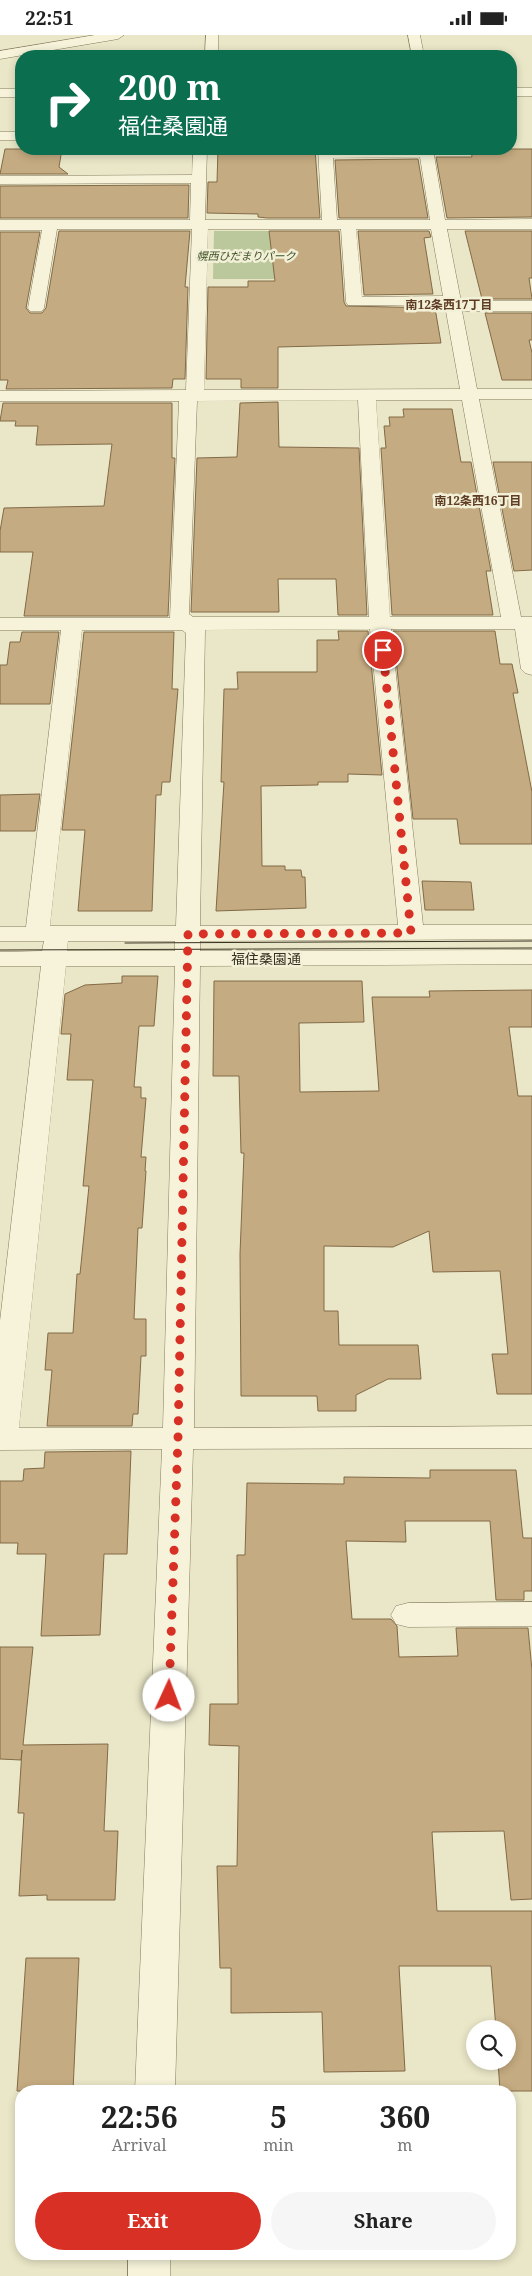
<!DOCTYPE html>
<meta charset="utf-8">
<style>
body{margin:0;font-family:"Noto Serif","Noto Sans JP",serif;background:#f6f6f6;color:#222;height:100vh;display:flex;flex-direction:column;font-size:19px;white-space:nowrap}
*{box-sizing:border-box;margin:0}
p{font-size:16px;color:#767676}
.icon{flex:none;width:28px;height:28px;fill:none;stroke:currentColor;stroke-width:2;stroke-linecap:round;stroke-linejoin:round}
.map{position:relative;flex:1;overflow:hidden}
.side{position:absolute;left:15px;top:2050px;width:501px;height:175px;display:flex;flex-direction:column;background:#fff;border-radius:20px;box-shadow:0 2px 8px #0003}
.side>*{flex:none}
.hud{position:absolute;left:15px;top:15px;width:502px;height:105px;border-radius:20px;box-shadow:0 2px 8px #0003;background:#0b6e4f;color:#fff;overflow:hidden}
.buttons{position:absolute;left:466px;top:1985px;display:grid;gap:10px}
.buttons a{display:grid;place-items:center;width:50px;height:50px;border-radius:50%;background:#fff;box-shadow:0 2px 8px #0003;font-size:25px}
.pin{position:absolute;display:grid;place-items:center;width:42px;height:42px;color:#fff;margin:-21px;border:2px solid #fff;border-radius:50%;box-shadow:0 1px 5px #0007}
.me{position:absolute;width:55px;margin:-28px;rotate:2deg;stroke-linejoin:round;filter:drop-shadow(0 0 4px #0008)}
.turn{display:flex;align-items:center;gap:18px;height:105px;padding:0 20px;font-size:22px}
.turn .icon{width:65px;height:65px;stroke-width:2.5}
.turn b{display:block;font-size:35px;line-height:42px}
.eta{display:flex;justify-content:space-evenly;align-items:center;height:85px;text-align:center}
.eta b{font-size:30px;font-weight:700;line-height:35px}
.button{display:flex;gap:10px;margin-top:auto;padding:10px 20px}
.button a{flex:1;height:58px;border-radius:30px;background:#d93025;color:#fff;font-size:20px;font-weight:700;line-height:58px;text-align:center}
.button a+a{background:#f6f6f6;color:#222}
.status{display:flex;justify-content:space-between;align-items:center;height:35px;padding:0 25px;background:#fff;direction:ltr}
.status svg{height:14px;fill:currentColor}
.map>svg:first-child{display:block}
.green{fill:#bac89c}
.building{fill:#c5ab81;stroke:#826a47}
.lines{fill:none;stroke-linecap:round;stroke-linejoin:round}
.minor-casing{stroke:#857a5f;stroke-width:1}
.minor{fill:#f6f3da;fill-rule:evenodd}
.tram{stroke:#363021;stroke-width:1}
.route{stroke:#d93025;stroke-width:9;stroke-dasharray:0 16.2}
.labels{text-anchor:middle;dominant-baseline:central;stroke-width:5;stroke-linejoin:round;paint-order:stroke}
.far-park-label{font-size:11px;font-style:italic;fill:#3f5129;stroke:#f2f0d7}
.far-neighbourhood-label{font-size:12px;font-weight:bold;fill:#5f3c24;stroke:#f2f0d7}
.street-label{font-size:14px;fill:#363021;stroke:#f2f0d7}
</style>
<div class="status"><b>22:51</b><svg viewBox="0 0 49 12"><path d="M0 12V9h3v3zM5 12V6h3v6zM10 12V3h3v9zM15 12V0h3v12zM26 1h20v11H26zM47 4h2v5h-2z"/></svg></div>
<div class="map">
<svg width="532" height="2241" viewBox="0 0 532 2241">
<rect width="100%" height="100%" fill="#eae7c8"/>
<path class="green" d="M214,196H278L279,244H213Z"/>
<g class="building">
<path d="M5,114H62L59,132L68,139H0Z"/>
<path d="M218,114H315L320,183H267L258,182V179L207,178L208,147H217Z"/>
<path d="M471,114H532V182L447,183L436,122H472Z"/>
<path d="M418,124L428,183H339L335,125Z"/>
<path d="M189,150L188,183H0V151Z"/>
<path d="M59,196H190L185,252H188L185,344H173L172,353L6,354L8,345H0V197H40L26,273L30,278H42L46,273Z"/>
<path d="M269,196H339L344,267L346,271L435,273L441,308L278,312V353H241V344H206L208,252H248V246H275Z"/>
<path d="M358,196H429L431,202L424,203L433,259L364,260Z"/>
<path d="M465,196H532V243H529L532,264H482Z"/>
<path d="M485,278H532V305H529L532,318V345H502Z"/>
<path d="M278,367L279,412L359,413L367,580H338L336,544H278L279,577H191L197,423L237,422L240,368Z"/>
<path d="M3,368H172V423H175L168,581H24L33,517H0V496L4,473L104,471L112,409L36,410L38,391H15L16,386H0Z"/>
<path d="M403,374H452L461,427H471L491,536H486L493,580H392L381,413H386L384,391H390L389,382H404Z"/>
<path d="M493,427H532V535L514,536Z"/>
<path d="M338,596H368L382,740L348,739V747H318V750L261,751L262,831H285V835H301L302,842H305L306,873L216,876L224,747H221L224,654H238L237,637H317V605H339Z"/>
<path d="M393,596H495L500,629H512L518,658H513L532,757V809H460L457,784H413Z"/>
<path d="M22,597H59L50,669H0V630H7L10,607H20Z"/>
<path d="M84,597H174L172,654H178L170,747H162L161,760H156L152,876H78L85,795H62Z"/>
<path d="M40,759L35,796H0V760Z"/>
<path d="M422,846L471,847L474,875H425Z"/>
<path d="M122,941H158L154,991H139L134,1052H141V1063H146L141,1122H146L145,1136H146L142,1193H138L134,1284H146V1321H141L138,1379H133L132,1391H47L52,1335H45L48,1298H73L77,1239H80L89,1151H83L93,1045H67L71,999H61L65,959L85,950L122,948Z"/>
<path d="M214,946H362L364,987L299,988L300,1057L379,1056L372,962H430L429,956L532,955V992H509L518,1061H532V1359H497L492,1319H508L500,1236L433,1237L429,1196L393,1212L324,1211V1276H338L339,1310H418L421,1344H388L356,1360V1376H318L317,1361H241L240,1219L244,1118H241L239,1041H213Z"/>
<path d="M131,1416L127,1519H104L100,1600L41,1601L46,1519H17L18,1508H0V1446H23L24,1434L44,1433L45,1417Z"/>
<path d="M430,1435H516L523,1503H532V1556H524V1565H496L490,1486H405L406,1507L346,1506L352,1584H391L397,1591L399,1622L458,1621L456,1593H528L532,1635V1864L511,1865L504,1796L432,1797L437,1876H532V2056H500L498,2026H508V1994H496L491,1931H399L405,2036L324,2037L322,1977L231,1978V1933H220L217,1831H237L239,1711L209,1710L210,1669H238L237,1520H245L247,1448L344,1449V1442L430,1443Z"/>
<path d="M0,1612H33L23,1710L108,1709L104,1796H118L115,1865H47V1860L19,1861L24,1778H18L22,1715L21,1725L0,1724Z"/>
<path d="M26,1923H79L73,2056H17Z"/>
</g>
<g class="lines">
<g class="minor-casing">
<g id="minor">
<path d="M95,0H124L118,4L0,24V16Z"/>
<path d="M206,0H218V21H205Z"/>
<path d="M408,0H420L424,21H412Z"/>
<rect x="511" y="53" width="21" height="8"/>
<rect x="0" y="54" width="21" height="8"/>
<rect x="0" y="97" width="21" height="8"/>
<path d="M193,114H207L205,185H322L318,114H433L445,185L532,184V194H447L461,266H532V276H462L477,354H532V364H479L521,582H532V640L525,638L521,634L515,594H391L423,890H532V904L200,906V916L532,915V929L200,931L194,1393L532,1391V1413L193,1414L175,2056H135L162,1414L0,1415V1286L41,931H0V917L42,916L44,906H0V892H26L61,595H0V583H170L179,366H0V356L186,355L192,194H57L44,273L42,276H30L28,273L42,195H0V185H190L191,148L0,149V141L192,140ZM420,122L430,185H337L333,123ZM208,194H341L346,267L348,270L445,271L460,354L204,355ZM356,194H431L443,261L362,262ZM358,365L369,582H193L189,579L197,366ZM376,365H462L501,582H390ZM370,594L398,890L200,891L205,595ZM82,595H182L186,598L176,891H50ZM68,906H175V916H67ZM66,931H175L163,1393H19Z"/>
<path d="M532,1567V1591L408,1592L396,1589L391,1580L396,1571L408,1568Z"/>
<rect x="128" y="2219" width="42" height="22"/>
</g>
</g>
<use href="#minor" class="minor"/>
<g class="tram">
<path d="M125,908L532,906"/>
<path d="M0,915L532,913"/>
</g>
</g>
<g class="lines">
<path class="route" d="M169,1661L178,1403L188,899L411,898L383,615"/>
</g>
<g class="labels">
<g class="far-park-label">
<text x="246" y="220">幌西ひだまりパーク</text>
</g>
<g class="far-neighbourhood-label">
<text x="449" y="269">南12条西17丁目</text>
<text x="478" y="465">南12条西16丁目</text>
</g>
<g class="street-label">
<text x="266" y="923">福住桑園通</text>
</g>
</g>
</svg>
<div class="buttons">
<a><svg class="icon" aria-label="search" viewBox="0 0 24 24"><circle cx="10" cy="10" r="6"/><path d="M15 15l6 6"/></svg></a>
</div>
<div class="pin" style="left:383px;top:615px;background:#d93025"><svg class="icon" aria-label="arrive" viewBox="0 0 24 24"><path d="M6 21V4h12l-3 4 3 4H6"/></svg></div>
<svg class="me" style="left:169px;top:1661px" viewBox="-20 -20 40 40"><circle r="19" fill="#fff"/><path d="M0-13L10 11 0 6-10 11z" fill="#d93025"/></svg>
<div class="hud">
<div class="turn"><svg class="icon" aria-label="right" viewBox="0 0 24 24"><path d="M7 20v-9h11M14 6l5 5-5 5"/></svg><div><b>200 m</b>福住桑園通</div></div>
</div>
<section class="side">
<div class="eta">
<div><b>22:56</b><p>Arrival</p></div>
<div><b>5</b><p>min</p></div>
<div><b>360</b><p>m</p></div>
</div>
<div class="button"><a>Exit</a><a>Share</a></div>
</section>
</div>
